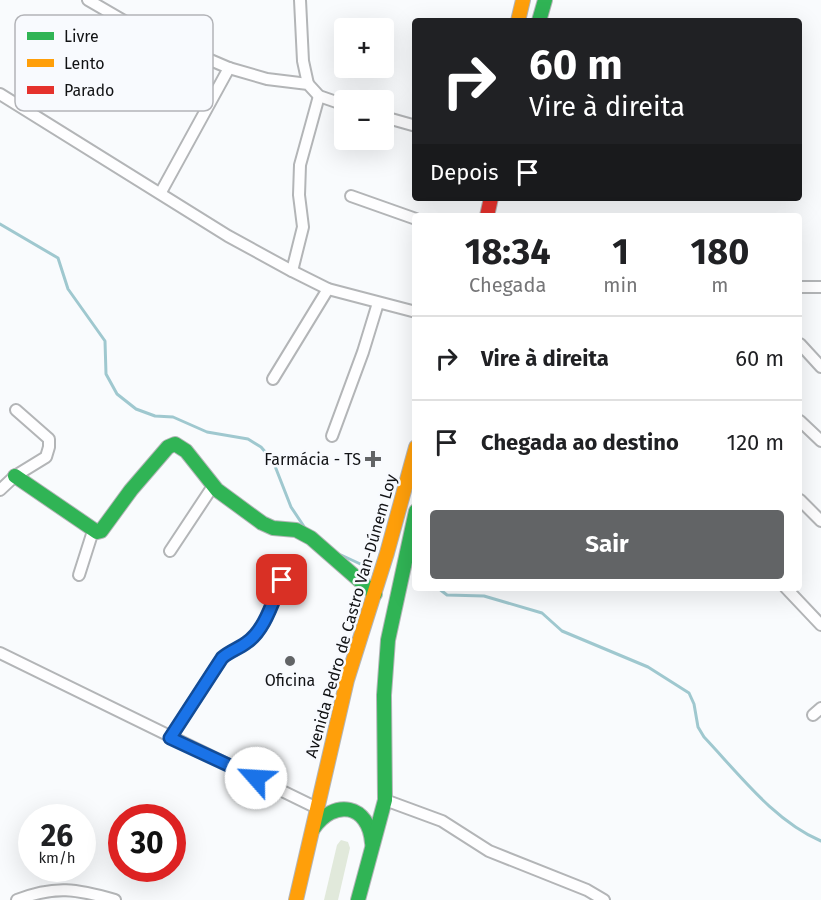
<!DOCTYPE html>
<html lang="pt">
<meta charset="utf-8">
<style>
body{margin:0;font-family:"Fira Sans",sans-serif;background:#f2f2f2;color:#202124;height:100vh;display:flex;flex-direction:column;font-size:22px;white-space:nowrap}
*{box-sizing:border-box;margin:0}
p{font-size:20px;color:#757577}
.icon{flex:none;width:33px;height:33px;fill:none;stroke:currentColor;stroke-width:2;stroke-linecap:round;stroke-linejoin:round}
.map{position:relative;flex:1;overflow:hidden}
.drawer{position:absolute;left:412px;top:213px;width:390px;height:378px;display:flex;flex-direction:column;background:#fff;border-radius:6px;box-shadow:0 6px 24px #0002}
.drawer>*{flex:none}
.banner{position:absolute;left:412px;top:18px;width:390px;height:183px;border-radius:6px;box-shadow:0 6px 24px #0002;background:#202124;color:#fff;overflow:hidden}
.tools{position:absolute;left:334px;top:18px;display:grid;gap:12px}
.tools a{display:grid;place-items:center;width:60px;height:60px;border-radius:6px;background:#fff;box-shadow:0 6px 24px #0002;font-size:30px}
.speed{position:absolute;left:18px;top:804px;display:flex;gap:12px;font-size:30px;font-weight:700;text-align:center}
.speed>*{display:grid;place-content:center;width:78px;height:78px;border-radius:50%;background:#fff;box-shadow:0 6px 24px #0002;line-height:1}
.speed small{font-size:15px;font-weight:400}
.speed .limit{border:9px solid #d22;background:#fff;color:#111}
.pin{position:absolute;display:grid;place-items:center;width:51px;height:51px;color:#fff;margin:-26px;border-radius:12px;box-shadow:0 3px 9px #0006}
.me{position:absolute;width:66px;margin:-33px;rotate:296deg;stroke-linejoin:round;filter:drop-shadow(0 0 4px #0008)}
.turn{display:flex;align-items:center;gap:21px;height:126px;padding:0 18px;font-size:27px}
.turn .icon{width:78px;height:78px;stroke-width:2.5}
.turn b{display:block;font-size:42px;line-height:51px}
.then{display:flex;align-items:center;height:57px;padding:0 18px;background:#0003;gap:12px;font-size:22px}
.eta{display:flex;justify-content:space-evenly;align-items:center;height:102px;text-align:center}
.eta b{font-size:36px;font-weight:700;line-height:42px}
.button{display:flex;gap:12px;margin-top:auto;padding:12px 18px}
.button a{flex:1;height:69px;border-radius:6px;background:#626466;color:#fff;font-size:24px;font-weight:700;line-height:69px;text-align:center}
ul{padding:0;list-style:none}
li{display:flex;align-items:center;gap:18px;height:84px;padding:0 18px;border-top:2px solid #e0e0e0}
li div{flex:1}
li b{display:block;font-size:22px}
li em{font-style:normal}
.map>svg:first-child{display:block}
.green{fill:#e1e9db}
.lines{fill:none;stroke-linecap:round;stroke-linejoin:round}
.stream{stroke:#9fc8cf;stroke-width:3}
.street-casing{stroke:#b3b5b7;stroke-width:14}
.fast-casing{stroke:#b3b5b7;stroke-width:16}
.slow-casing{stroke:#b3b5b7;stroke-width:16}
.jam-casing{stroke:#b3b5b7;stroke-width:16}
.street{stroke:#fefeff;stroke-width:10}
.fast{stroke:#30b455;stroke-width:14}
.slow{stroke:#ff9f0a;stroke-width:14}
.jam{stroke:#e5322d;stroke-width:14}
.route-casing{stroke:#114b97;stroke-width:15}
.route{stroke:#1a73e8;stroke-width:10}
.poi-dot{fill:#626466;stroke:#f8fafe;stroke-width:2}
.labels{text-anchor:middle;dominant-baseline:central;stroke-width:5;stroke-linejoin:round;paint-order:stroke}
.poi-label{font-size:16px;fill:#111214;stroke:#f8fafe;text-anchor:end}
.street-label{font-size:16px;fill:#111214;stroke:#f8fafe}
.key{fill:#f8fafe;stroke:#b3b4b8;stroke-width:1.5}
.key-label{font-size:16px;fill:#111214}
</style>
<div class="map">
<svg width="821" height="900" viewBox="0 0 821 900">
<rect width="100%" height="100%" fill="#f9fbfd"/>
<path class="green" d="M341,840L348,842L350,848L338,900H324L337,845Z"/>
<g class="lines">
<g class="stream">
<path d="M0,224L58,258L68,289L105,341L106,374L117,394L136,409L155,416L173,417L207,432L248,439L261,447L273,461L291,507L305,528"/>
<path d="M341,555L369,568"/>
<path d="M438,588L447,595L484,596L542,613L562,631L648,667L689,693L694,704L698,727L704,737C739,774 774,821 821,841"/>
</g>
<g class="street-casing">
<g id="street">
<path d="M88,0L138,29L229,68L267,79L308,84L319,96L345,105"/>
<path d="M300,0L303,61L308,84"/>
<path d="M0,94L228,236L292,271L328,289L416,312"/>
<path d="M384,117L416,126"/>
<path d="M161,192L229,68"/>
<path d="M351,196L416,219"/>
<path d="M292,271L303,227L299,195L300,165L319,96"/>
<path d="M800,287H821"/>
<path d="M800,344L821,367"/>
<path d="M273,379L328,289"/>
<path d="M800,421L821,441"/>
<path d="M332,436L363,352L378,303"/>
<path d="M0,490L15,476L46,457L49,447V439L16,410"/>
<path d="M800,500L821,521"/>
<path d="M170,551L213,486"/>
<path d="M79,575L93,531"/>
<path d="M786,588L821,625"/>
<path d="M0,653L317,808"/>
<path d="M813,715L821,708"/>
<path d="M170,738L222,658C230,651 238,649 246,643C265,631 273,600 282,581"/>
<path d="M385,800L442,821L489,851L587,890L604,900"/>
<path d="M17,900C55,885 77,889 115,900"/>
</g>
</g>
<g class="fast-casing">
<g id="fast">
<path d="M539,21L545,0"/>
<path d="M15,476L97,532L101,531L131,490L168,447L175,444L186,451L217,490L262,523L273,528L296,530L311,538L375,594"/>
<path d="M313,829C334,798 369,804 372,843"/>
<path d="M358,900L385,800L384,695L388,640L416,511"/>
</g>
</g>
<g class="slow-casing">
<g id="slow">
<path d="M518,21L523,0"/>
<path d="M296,900L347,680L387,553L416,447"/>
</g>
</g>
<g class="jam-casing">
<path id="jam" d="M487,216L491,198"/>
</g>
<use href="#street" class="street"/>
<use href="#fast" class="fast"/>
<use href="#slow" class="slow"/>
<use href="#jam" class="jam"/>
</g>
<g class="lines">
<g class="route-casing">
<path id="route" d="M256,778L170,738L222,658C230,651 238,649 246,643C265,631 273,600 282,580"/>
</g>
<use href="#route" class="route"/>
</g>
<g class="poi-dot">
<path d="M370 450h6v6h6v6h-6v6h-6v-6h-6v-6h6z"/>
<circle cx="290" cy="661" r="6"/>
</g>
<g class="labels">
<g class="poi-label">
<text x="361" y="459">Farmácia - TS</text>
<text x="290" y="680" text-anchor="middle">Oficina</text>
</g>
<g class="street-label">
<text transform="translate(351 616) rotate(-74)">Avenida Pedro de Castro Van-Dúnem Loy</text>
</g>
</g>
<rect x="15" y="15" width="198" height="96" rx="9" class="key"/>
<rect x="27" y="32" width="27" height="8" fill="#30b455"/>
<rect x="27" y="59" width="27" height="8" fill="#ff9f0a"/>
<rect x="27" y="86" width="27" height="8" fill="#e5322d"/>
<g class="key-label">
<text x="64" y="42">Livre</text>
<text x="64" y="69">Lento</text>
<text x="64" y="96">Parado</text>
</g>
</svg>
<div class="tools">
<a>+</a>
<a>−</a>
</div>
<div class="speed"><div>26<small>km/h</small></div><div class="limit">30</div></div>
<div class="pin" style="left:282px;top:580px;background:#d93025"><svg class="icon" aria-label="arrive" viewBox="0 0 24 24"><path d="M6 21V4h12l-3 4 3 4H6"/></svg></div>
<svg class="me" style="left:256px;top:778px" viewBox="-20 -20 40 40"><circle r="19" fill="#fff"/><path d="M0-13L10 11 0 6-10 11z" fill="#1a73e8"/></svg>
<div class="banner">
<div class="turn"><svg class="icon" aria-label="right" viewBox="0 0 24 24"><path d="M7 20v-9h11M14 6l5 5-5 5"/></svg><div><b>60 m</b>Vire à direita</div></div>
<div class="then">Depois<svg class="icon" aria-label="arrive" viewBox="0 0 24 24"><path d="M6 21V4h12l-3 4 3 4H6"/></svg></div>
</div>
<section class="drawer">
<div class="eta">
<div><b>18:34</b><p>Chegada</p></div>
<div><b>1</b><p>min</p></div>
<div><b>180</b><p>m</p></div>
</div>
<ul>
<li><svg class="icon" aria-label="right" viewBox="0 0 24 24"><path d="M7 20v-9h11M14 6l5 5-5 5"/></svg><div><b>Vire à direita</b></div><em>60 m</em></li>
<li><svg class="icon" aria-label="arrive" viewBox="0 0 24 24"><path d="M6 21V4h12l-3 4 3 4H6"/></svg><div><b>Chegada ao destino</b></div><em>120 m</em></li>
</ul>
<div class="button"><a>Sair</a></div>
</section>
</div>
